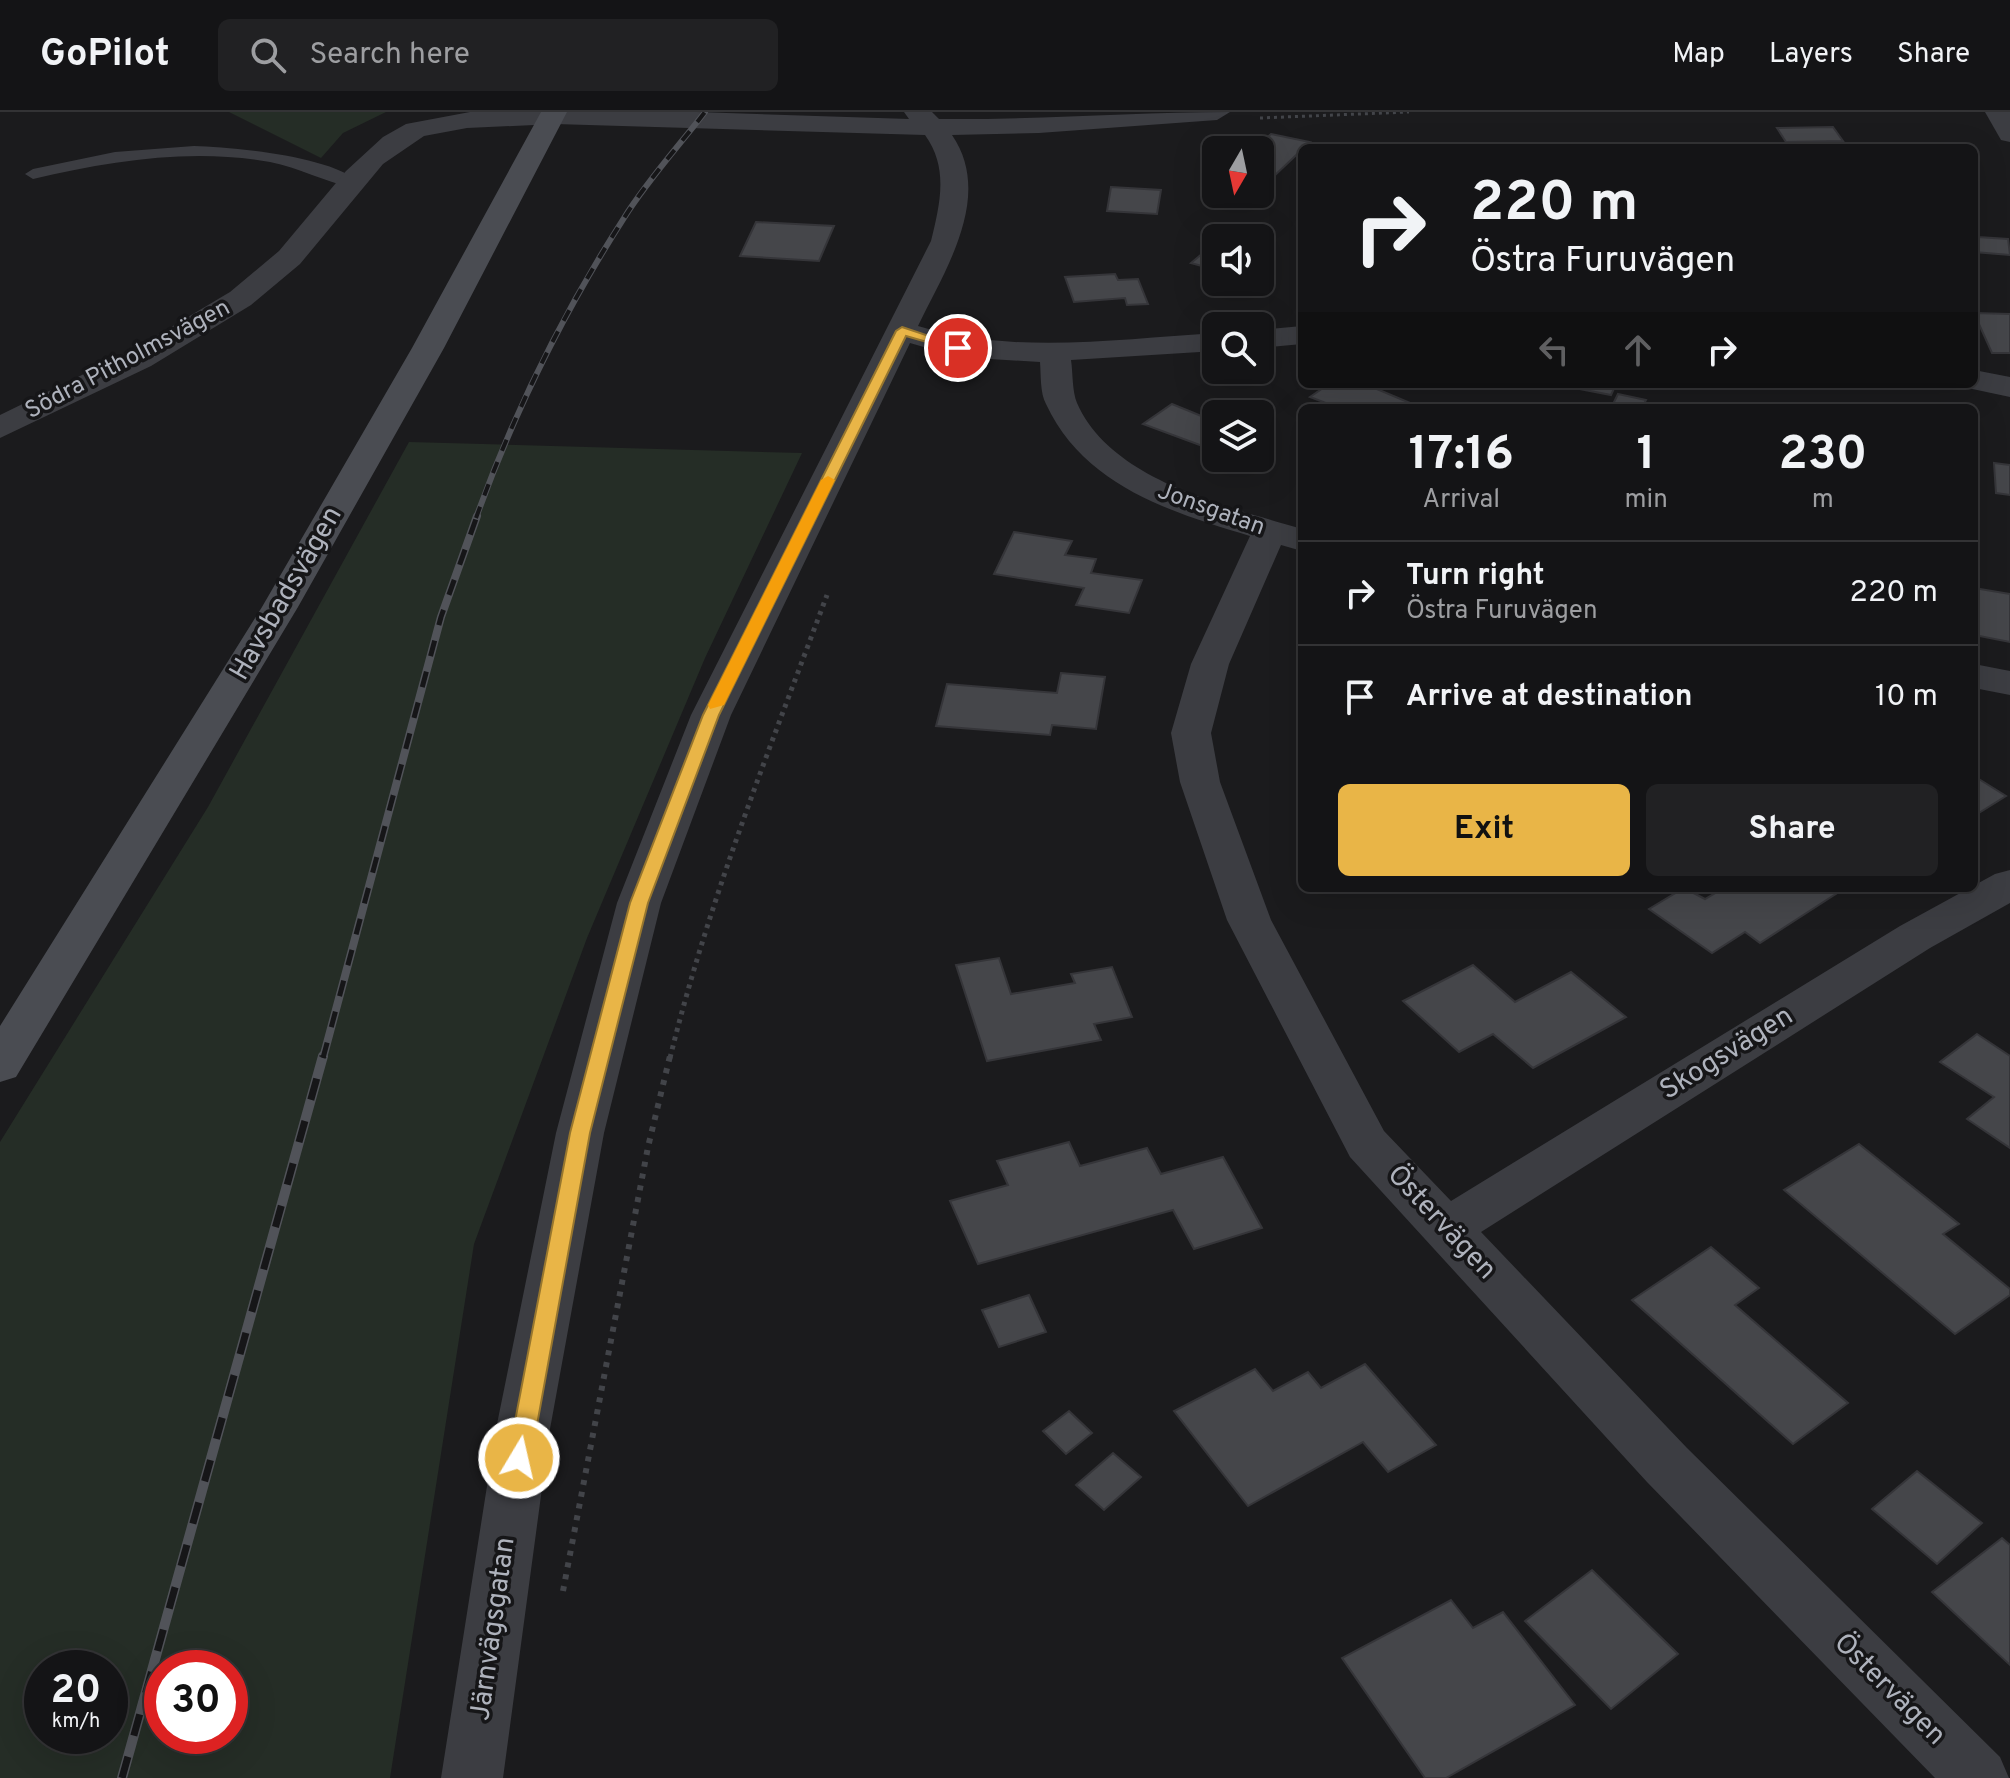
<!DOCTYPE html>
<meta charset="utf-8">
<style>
body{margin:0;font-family:Overpass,sans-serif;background:#212123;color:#f1f3f6;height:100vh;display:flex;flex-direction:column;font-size:30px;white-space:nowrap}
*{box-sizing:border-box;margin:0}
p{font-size:26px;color:#9d9ea1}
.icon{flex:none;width:44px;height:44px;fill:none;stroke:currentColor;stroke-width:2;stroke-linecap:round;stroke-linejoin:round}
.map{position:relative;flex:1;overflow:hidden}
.sheet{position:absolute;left:1298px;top:292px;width:680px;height:488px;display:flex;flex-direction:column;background:#141416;border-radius:12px;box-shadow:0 8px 32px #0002,0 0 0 2px #333335}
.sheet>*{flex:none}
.banner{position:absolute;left:1298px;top:32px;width:680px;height:244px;border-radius:12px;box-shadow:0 8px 32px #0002,0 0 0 2px #333335;background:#141416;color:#f1f3f6;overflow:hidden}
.needle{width:52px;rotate:189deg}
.buttons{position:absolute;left:1202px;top:24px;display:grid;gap:16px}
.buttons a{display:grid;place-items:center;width:72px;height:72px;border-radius:12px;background:#141416;box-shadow:0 8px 32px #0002,0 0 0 2px #333335;font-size:40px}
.speed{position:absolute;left:24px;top:1538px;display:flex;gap:16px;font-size:40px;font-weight:700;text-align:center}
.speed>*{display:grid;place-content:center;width:104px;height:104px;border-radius:50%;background:#141416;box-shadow:0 8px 32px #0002,0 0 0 2px #333335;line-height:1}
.speed small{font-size:20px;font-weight:400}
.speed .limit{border:12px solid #d22;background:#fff;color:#111}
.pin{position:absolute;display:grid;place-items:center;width:68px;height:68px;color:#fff;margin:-34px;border:4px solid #fff;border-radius:50%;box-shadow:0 2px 8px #0007}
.me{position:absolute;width:88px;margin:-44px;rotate:9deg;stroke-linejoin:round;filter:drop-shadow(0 0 6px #0008)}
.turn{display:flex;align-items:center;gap:28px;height:168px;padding:0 40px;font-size:36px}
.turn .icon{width:104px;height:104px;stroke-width:2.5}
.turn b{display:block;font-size:56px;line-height:68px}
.lanes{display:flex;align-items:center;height:76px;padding:0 40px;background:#0003;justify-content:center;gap:40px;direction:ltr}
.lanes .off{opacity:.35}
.eta{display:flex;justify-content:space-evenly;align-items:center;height:136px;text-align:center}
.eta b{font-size:48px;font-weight:700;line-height:56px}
.action{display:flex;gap:16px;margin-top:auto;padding:16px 40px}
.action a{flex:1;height:92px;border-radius:12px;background:#e9b547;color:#111;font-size:32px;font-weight:700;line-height:92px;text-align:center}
.action a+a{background:#212123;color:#f1f3f6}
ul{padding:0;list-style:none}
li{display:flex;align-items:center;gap:24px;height:104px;padding:0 40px;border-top:2px solid #333335}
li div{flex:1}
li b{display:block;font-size:30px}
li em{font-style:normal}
header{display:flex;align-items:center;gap:48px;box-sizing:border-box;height:112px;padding:0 40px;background:#141416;border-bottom:2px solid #333335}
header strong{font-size:38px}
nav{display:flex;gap:44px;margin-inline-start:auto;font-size:28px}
.search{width:560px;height:72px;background:#212123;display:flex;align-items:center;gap:20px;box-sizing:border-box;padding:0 28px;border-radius:12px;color:#9d9ea1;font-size:30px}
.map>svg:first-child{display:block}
.green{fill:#252d26;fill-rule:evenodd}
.building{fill:#45464a;stroke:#353539;stroke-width:2}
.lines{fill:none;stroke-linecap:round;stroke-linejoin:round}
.path-far2{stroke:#424449;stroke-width:3;stroke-dasharray:3 4;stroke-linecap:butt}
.path-far1{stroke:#424449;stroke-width:5;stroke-dasharray:4 5;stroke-linecap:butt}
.path{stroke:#424449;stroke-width:6;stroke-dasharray:5 7;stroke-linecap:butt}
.lane{fill:#3c3d42;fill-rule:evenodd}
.street{fill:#3c3d42;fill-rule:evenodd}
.secondary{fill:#4a4c52;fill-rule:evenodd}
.rail-far2-casing{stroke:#515359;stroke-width:6}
.rail-far1-casing{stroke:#515359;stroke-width:8}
.rail-casing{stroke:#515359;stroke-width:10}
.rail-far2{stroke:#161618;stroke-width:4;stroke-dasharray:12;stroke-linecap:butt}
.rail-far1{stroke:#161618;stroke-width:5;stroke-dasharray:16;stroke-linecap:butt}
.rail{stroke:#161618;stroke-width:7;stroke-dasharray:22;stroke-linecap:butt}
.route{fill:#e9b547;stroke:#97762e;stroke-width:2}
.slow{fill:#f59e0b}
.labels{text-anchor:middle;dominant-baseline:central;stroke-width:7;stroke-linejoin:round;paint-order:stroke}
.far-street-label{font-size:24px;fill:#aeb2bc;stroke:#161618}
.street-label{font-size:28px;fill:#aeb2bc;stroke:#161618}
</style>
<header>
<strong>GoPilot</strong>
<div class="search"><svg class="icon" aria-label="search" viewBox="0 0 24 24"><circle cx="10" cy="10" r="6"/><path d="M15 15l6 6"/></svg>Search here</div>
<nav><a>Map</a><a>Layers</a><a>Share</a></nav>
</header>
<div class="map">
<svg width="2010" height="1666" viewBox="0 0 2010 1666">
<rect width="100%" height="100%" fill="#1b1b1d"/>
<g class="green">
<path d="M229,0H386L343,21L321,46Z"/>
<path d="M409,330L802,341L705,546L587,826L474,1132L390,1666H0V1030L208,695ZM42,1556H110V1624H42ZM162,1556H230V1624H162Z"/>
</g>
<g class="building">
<path d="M1833,15L1843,29L1786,30L1777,16Z"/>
<path d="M1271,22L1310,30L1270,68L1260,65V38H1253Z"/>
<path d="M1402,31H1456L1458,36H1403Z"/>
<path d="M1789,33H1838L1840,36H1791Z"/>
<path d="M1757,34L1759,36L1614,35Z"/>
<path d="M1111,75L1161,78L1157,102L1107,99Z"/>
<path d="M756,110L834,114L819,149L740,144Z"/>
<path d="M1974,117L1978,125L2008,127L2010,143L1974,140Z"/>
<path d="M1209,136L1216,138V158L1191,151Z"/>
<path d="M1115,162L1118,168L1138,167L1148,192L1127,193L1125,186L1074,190L1065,165Z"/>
<path d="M1974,201L2010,202V241H1992Z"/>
<path d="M1329,272H1365L1422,296H1339L1310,285Z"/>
<path d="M1554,272H1616L1611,283Z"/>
<path d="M1618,282L1646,288L1642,296H1611Z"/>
<path d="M1172,292L1216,310V339L1143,312Z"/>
<path d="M1994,351L2010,353V383L1996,381Z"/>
<path d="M1014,420L1072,429L1065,443L1096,447L1091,461L1142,468L1129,501L1076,493L1084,476L994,462Z"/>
<path d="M1974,476L2010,482V530L1974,523Z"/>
<path d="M1061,561L1105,565L1096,617L1052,613L1050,623L936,614L947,572L1057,581Z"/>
<path d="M1974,664L2006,684L1974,704Z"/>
<path d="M1684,776L1705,787L1724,776H1845L1760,831L1745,820L1712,841L1649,797Z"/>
<path d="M999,846L1011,882L1075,871L1071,862L1112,855L1132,905L1094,912L1101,928L987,949L956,853Z"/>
<path d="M1473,853L1515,890L1571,860L1626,905L1533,956L1493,922L1459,940L1403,889Z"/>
<path d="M1977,922L2010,944V1036L1967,1007L1994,985L1940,950Z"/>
<path d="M1069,1030L1080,1054L1147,1036L1161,1062L1223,1045L1262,1116L1194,1137L1173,1098L978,1152L950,1089L1008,1073L997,1049Z"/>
<path d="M1859,1032L1959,1112L1943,1122L2010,1177V1183L1955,1222L1784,1078Z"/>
<path d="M1711,1135L1759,1176L1735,1193L1848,1291L1793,1332L1632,1188Z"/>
<path d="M1029,1183L1046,1220L999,1235L982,1198Z"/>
<path d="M1365,1252L1436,1333L1388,1360L1363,1330L1248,1394L1174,1299L1255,1257L1273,1279L1308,1260L1321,1276Z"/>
<path d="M1069,1299L1092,1321L1066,1342L1043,1319Z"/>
<path d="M1113,1341L1141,1365L1104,1398L1076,1373Z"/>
<path d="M1917,1359L1982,1411L1937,1452L1872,1397Z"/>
<path d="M2002,1426L2010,1433V1553L1932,1480Z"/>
<path d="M1592,1458L1678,1542L1611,1597L1525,1509Z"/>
<path d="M1451,1488L1473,1516L1503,1500L1575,1593L1446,1666H1425L1342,1546Z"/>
</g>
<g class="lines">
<path class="path-far2" d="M1260,6L1409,0"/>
<path class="path-far1" d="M670,946C709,787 770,636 827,483"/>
<path class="path" d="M563,1479L648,1035L670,944"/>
<path class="lane" d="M194,34C233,35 332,44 360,71L352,76C324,69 299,56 270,50C190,36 111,49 33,67L25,62L33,57L115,40Z"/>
<g class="street">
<path d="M470,0H697L909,7L904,0H932L939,7C1036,8 1133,0 1230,0L1217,8L1039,21L952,23C994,84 945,158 918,214C1015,243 1116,227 1216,221V239L1071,248C1073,261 1072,279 1077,291C1111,369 1229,395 1302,417V439L1281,433L1229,552L1211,621L1220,670L1271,808L1384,1019L1451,1089L1900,814L1995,762L2010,758V791L1930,836L1481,1120L1687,1336L2000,1645L2009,1666H1935L1647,1370L1350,1045L1227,808L1180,670L1171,621L1191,552L1250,424C1171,400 1084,374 1046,292C1040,281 1041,263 1040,250L958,245L910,231L731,603L661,791L604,1021L550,1317L503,1666H441L496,1317L556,1021L617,791L691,603L931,129C940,92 949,56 925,23L555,12L467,16L424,24L383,52L300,152L251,193L151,254L0,326V303L129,240L230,180L279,139L346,59L383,25L406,12Z"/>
<path d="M1985,0H2010V30L2001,28Z"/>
<path d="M1302,214V232L1260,236V218Z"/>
<path d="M1974,258L2010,265V285L1963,275L1961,272H1974Z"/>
<path d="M1974,552L2010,559V583L1974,576Z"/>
</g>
<path class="secondary" d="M541,0H567L444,236L298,495L16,965L0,970V914L262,495L412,236Z"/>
<g class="rail-far2-casing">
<path id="rail-far2" d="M476,406C514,300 563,201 624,106C647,69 678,35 705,0"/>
</g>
<g class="rail-far1-casing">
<path id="rail-far1" d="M323,946L441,505L477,404"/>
</g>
<g class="rail-casing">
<path id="rail" d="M122,1666L323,944"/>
</g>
<use href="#rail-far2" class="rail-far2"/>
<use href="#rail-far1" class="rail-far1"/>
<use href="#rail" class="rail"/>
</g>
<path class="route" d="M902,215L965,236L958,239L906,224L719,603L648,791L590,1021L531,1346L527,1353L519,1356L511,1353L508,1346L570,1021L630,791L703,603L896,219Z"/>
<path class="slow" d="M828,364L835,368L724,593L710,597L708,593L821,368Z"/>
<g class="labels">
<g class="far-street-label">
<text transform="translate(128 248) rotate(-28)">Södra Pitholmsvägen</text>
<text transform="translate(1211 398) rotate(20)">Jonsgatan</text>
</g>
<g class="street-label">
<text transform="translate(287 482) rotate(-60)">Havsbadsvägen</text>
<text transform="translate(1727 942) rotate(-32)">Skogsvägen</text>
<text transform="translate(1441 1111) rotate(47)">Östervägen</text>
<text transform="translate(494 1517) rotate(-82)">Järnvägsgatan</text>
<text transform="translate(1889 1578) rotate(45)">Östervägen</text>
</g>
</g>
</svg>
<div class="buttons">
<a><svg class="needle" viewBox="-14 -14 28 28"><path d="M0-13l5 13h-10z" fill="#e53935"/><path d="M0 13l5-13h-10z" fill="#9d9ea1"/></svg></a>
<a><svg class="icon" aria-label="sound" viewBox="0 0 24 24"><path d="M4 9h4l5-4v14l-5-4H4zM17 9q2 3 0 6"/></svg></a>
<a><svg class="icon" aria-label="search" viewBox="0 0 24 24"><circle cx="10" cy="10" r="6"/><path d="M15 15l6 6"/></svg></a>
<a><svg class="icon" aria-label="layers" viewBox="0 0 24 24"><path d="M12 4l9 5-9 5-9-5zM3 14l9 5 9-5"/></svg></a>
</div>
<div class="speed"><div>20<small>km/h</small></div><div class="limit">30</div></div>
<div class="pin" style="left:958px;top:236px;background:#d93025"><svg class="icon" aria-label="arrive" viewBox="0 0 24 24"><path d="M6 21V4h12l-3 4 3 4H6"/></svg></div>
<svg class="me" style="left:519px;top:1346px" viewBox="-20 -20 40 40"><circle r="17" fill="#e9b547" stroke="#fff" stroke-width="3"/><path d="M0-11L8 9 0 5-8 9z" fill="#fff"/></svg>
<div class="banner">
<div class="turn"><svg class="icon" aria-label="right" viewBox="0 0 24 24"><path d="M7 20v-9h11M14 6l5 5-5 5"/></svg><div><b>220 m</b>Östra Furuvägen</div></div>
<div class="lanes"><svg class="icon off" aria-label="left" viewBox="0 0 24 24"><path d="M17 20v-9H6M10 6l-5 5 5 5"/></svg><svg class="icon off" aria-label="ahead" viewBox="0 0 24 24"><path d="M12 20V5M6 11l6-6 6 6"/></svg><svg class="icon" aria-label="right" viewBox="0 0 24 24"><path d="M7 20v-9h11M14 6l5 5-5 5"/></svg></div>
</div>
<section class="sheet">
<div class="eta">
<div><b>17:16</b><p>Arrival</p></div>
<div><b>1</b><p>min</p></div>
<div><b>230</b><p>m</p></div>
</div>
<ul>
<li><svg class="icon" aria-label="right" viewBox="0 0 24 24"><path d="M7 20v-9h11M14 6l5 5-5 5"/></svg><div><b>Turn right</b><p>Östra Furuvägen</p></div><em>220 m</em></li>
<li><svg class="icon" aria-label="arrive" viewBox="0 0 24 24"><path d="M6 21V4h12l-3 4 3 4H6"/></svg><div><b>Arrive at destination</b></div><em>10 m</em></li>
</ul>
<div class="action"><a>Exit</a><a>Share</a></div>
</section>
</div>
